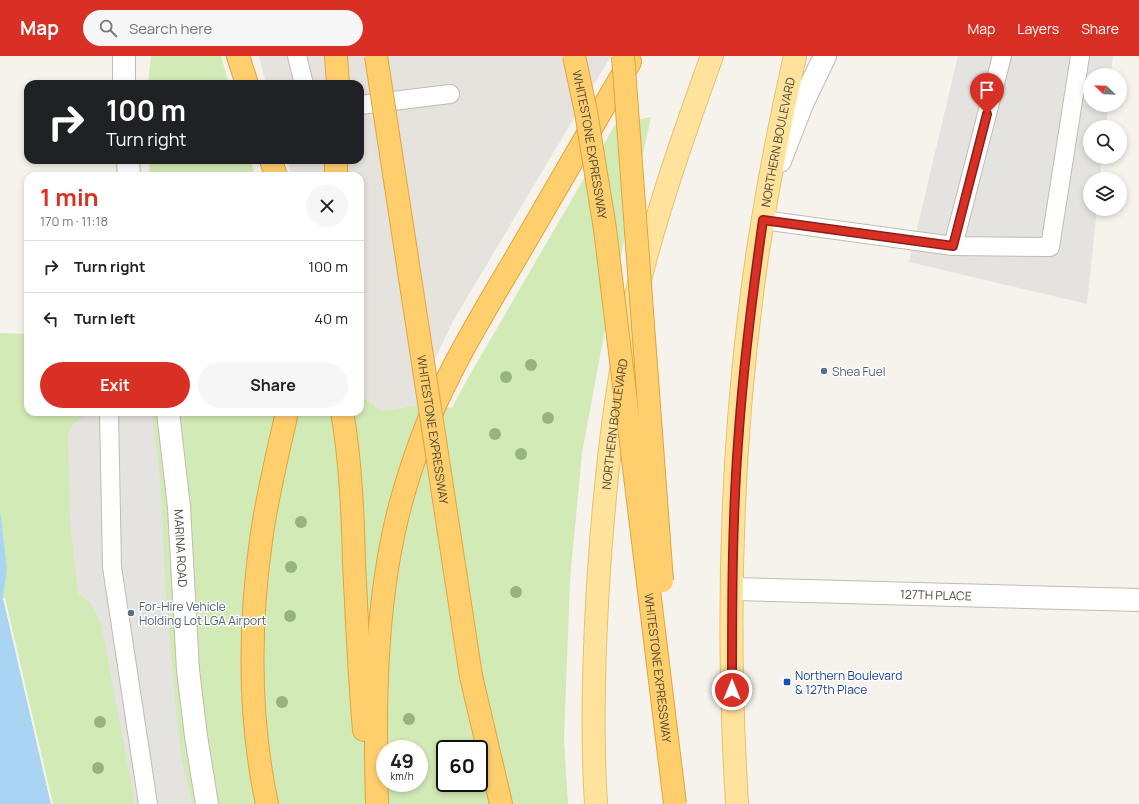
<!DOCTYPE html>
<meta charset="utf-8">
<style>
body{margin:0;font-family:Manrope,sans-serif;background:#f6f6f6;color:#222;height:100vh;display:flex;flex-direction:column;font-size:15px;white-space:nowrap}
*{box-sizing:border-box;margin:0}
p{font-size:13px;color:#767676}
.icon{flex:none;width:22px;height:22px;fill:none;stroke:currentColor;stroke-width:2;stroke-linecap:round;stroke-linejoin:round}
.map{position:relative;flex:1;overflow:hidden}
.drawer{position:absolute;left:24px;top:116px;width:340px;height:244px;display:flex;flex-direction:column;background:#fff;border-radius:12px;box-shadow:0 2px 6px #0003}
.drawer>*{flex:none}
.hud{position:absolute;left:24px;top:24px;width:340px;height:84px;border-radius:12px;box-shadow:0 2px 6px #0003;background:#202124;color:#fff;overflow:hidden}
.needle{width:26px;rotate:293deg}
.fabs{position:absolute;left:1083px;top:12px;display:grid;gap:8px}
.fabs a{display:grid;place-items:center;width:44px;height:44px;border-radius:50%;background:#fff;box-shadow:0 2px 6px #0003;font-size:20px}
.speed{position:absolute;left:376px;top:684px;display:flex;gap:8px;font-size:20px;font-weight:700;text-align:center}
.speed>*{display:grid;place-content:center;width:52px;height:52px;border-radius:50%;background:#fff;box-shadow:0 2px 6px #0003;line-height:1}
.speed small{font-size:10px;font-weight:400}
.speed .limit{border:2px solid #111;border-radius:6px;background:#fff;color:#111}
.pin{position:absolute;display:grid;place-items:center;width:34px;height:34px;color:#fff;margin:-41px -17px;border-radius:50% 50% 50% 0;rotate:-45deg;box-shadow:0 0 4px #0007}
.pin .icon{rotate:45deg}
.me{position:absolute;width:44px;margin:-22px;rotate:0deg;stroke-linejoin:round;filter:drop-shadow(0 0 3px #0008)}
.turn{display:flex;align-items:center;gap:14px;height:84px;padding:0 16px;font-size:18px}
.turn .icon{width:52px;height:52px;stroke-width:2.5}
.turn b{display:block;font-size:28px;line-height:34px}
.round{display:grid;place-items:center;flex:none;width:42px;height:42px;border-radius:21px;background:#f6f6f6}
.head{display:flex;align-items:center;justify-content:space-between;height:68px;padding:0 16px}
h1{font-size:24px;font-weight:700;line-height:30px;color:#d93025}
.primary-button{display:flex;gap:8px;margin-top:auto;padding:8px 16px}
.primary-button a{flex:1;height:46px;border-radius:24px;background:#d93025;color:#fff;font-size:16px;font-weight:700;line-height:46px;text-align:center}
.primary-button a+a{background:#f6f6f6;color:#222}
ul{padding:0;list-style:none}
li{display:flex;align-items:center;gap:12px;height:52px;padding:0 16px;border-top:1px solid #e0e0e0}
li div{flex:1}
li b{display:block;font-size:15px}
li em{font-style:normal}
header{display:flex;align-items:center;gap:24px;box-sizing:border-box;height:56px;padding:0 20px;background:#d93025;color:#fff}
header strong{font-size:19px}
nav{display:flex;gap:22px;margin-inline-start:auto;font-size:14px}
.search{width:280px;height:36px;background:#f6f6f6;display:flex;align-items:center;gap:10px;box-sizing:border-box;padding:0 14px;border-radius:22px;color:#767676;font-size:15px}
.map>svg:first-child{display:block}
.industrial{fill:#e6e2dd}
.green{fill:#d2eab5;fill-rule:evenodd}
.parking{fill:#e5e3e0}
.water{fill:#a9d4f2}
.pier{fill:#f6f3ec}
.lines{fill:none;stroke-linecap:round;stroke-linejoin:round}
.service-casing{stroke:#c2bbae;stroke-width:20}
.minor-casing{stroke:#c2bbae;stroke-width:24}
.primary-casing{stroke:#e6c16a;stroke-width:24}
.motorway-casing{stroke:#e0a43c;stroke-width:24}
.service{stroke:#fff;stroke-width:18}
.minor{stroke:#fff;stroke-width:22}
.primary{stroke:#ffe39c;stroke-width:22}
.motorway{stroke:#ffcf6e;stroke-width:22}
.motorway-bridge-casing{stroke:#e0a43c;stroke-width:24;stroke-linecap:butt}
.motorway-bridge{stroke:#ffcf6e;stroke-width:22}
.tree{fill:#97b381}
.route-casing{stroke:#8d1f18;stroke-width:10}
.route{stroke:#d93025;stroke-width:7}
.service-dot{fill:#5c6f8a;stroke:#fff;stroke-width:1.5}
.transit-dot{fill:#1a4fb4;stroke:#fff;stroke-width:1.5}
.labels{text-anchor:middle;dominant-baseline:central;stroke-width:3;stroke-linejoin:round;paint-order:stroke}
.street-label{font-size:12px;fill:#4b4439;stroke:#fff}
.service-label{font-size:12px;fill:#4e5e75;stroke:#fff;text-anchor:start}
.transit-label{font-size:12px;fill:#164399;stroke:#fff;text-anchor:start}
</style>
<header>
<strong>Map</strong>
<div class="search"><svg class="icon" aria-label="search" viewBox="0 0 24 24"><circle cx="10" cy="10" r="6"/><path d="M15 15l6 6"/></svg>Search here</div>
<nav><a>Map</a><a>Layers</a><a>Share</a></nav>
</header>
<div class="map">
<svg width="1139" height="748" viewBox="0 0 1139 748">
<rect width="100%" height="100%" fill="#f6f3ec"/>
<path class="industrial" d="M259,0H611L453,265L428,318L417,349L382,355L360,339V120H291L287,104H360V28H266Z"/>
<g class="green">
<path d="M151,0H221L229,28H148Z"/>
<path d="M651,61L606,268L582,397L570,524L564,684L568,748H51L3,542L7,513L0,452V277L28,278V356H360V339L382,355L417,349L452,352L468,322L615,69ZM385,693H419V727H385ZM445,693H479V727H445Z"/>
<path d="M149,104H251L255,120H150Z"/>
</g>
<g class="parking">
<path d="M958,0H1113L1111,19H1090V49H1108L1106,71H1090V101H1102L1100,123H1090V153H1097L1087,248L909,206Z"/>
<path d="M95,356H135L152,359L158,403L162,450L165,528L174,635L181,698L192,748H135L101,567L90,546L78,537L70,465L68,379L73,368L81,362Z"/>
</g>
<path class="water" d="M0,452L7,513L3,542L51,748H0Z"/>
<path class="pier" d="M3,542H5L53,748H51Z"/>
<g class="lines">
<g class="service-casing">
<g id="service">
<path d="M297,0L304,28"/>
<path d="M360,49L450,38"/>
<path d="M763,164L953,190L1050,191L1080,0"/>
<path d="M953,190L1002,0"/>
<path d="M109,356L112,511L148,748"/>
</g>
</g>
<g class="minor-casing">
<g id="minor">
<path d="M124,28V0"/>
<path d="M128,104L129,120"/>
<path d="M780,105L802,48L825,0"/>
<path id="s1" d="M168,356L179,451L188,614L196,680L207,748"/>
<path id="s2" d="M732,533L1139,544"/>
</g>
</g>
<g class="primary-casing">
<g id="primary">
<path id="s3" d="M596,748C591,670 594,592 599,514C605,426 614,338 633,252C653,166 682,83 712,0"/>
<path id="s4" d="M737,748C726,567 731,380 757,201C767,133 780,66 795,0"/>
</g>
</g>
<g class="motorway-casing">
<g id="motorway">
<path d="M238,0L247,28"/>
<path d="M336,0L338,28"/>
<path d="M271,104L276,120"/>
<path d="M336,120V104"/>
<path d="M342,356C351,405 353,458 354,507C357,563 359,618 364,674"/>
<path d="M471,620L501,748"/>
<path d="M267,748C248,659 249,567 262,477C268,437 278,396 287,356"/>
<path d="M377,748C374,643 375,530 406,429C417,393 430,357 447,324C467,283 491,244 514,205C553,138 591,72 630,6"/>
</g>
</g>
<use href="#service" class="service"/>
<use href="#minor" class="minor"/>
<use href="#primary" class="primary"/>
<use href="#motorway" class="motorway"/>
<g class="motorway-bridge-casing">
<g id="motorway-bridge">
<path id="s5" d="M376,0L471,620"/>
<path id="s6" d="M574,0L586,56L605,173L675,748"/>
<path d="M623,0L662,525"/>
</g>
</g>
<use href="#motorway-bridge" class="motorway-bridge"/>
</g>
<g class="tree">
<circle cx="531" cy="309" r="6"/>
<circle cx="506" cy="321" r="6"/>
<circle cx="548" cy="362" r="6"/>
<circle cx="495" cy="378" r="6"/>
<circle cx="521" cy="398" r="6"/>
<circle cx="301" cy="466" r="6"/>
<circle cx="291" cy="511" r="6"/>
<circle cx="516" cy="536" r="6"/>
<circle cx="290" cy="560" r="6"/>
<circle cx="282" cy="646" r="6"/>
<circle cx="409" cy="663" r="6"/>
<circle cx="100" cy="666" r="6"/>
<circle cx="98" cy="712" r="6"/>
</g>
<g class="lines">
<g class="route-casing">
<path id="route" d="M732,634C732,547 732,460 739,374C744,303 753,234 763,164L953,190L987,58"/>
</g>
<use href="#route" class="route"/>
</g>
<g class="service-dot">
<circle cx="824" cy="315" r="4"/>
<circle cx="131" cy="557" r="4"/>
</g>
<rect class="transit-dot" x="783" y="622" width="8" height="8" rx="2"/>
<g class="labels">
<g class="street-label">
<text stroke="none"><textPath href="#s4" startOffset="665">NORTHERN BOULEVARD</textPath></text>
<text stroke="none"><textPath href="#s6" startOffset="90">WHITESTONE EXPRESSWAY</textPath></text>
<text stroke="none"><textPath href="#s3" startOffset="381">NORTHERN BOULEVARD</textPath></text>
<text stroke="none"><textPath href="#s5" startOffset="378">WHITESTONE EXPRESSWAY</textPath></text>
<text stroke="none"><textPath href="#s1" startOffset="137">MARINA ROAD</textPath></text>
<text stroke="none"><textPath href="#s2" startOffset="204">127TH PLACE</textPath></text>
<text stroke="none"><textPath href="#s6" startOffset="618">WHITESTONE EXPRESSWAY</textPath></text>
</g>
<g class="service-label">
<text x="832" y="315">Shea Fuel</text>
<text x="139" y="550">For-Hire Vehicle<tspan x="139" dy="14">Holding Lot LGA Airport</tspan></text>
</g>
<g class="transit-label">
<text x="795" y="619">Northern Boulevard<tspan x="795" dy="14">&amp; 127th Place</tspan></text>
</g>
</g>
</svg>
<div class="fabs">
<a><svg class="needle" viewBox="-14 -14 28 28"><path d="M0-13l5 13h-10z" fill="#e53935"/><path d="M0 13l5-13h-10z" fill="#767676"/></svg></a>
<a><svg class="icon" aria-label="search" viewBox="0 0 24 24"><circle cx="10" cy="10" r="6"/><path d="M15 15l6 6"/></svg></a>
<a><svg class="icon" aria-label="layers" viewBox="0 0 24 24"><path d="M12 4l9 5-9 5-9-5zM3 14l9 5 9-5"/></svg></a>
</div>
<div class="speed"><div>49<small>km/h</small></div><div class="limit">60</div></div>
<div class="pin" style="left:987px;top:58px;background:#d93025"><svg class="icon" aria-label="arrive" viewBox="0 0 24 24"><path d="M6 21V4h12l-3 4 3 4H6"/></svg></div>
<svg class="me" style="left:732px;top:634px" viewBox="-20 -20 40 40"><circle r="17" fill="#d93025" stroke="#fff" stroke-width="3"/><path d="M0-11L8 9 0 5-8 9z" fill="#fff"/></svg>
<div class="hud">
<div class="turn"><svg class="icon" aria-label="right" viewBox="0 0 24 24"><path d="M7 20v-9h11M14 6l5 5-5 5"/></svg><div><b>100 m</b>Turn right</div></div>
</div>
<section class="drawer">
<div class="head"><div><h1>1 min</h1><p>170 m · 11:18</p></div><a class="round"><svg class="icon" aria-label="close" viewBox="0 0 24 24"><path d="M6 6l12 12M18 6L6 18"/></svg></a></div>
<ul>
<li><svg class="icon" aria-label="right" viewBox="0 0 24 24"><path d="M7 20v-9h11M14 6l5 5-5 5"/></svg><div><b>Turn right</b></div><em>100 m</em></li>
<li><svg class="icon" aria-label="left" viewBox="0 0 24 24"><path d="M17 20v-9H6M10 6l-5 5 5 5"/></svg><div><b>Turn left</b></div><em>40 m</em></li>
</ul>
<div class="primary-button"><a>Exit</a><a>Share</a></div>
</section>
</div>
